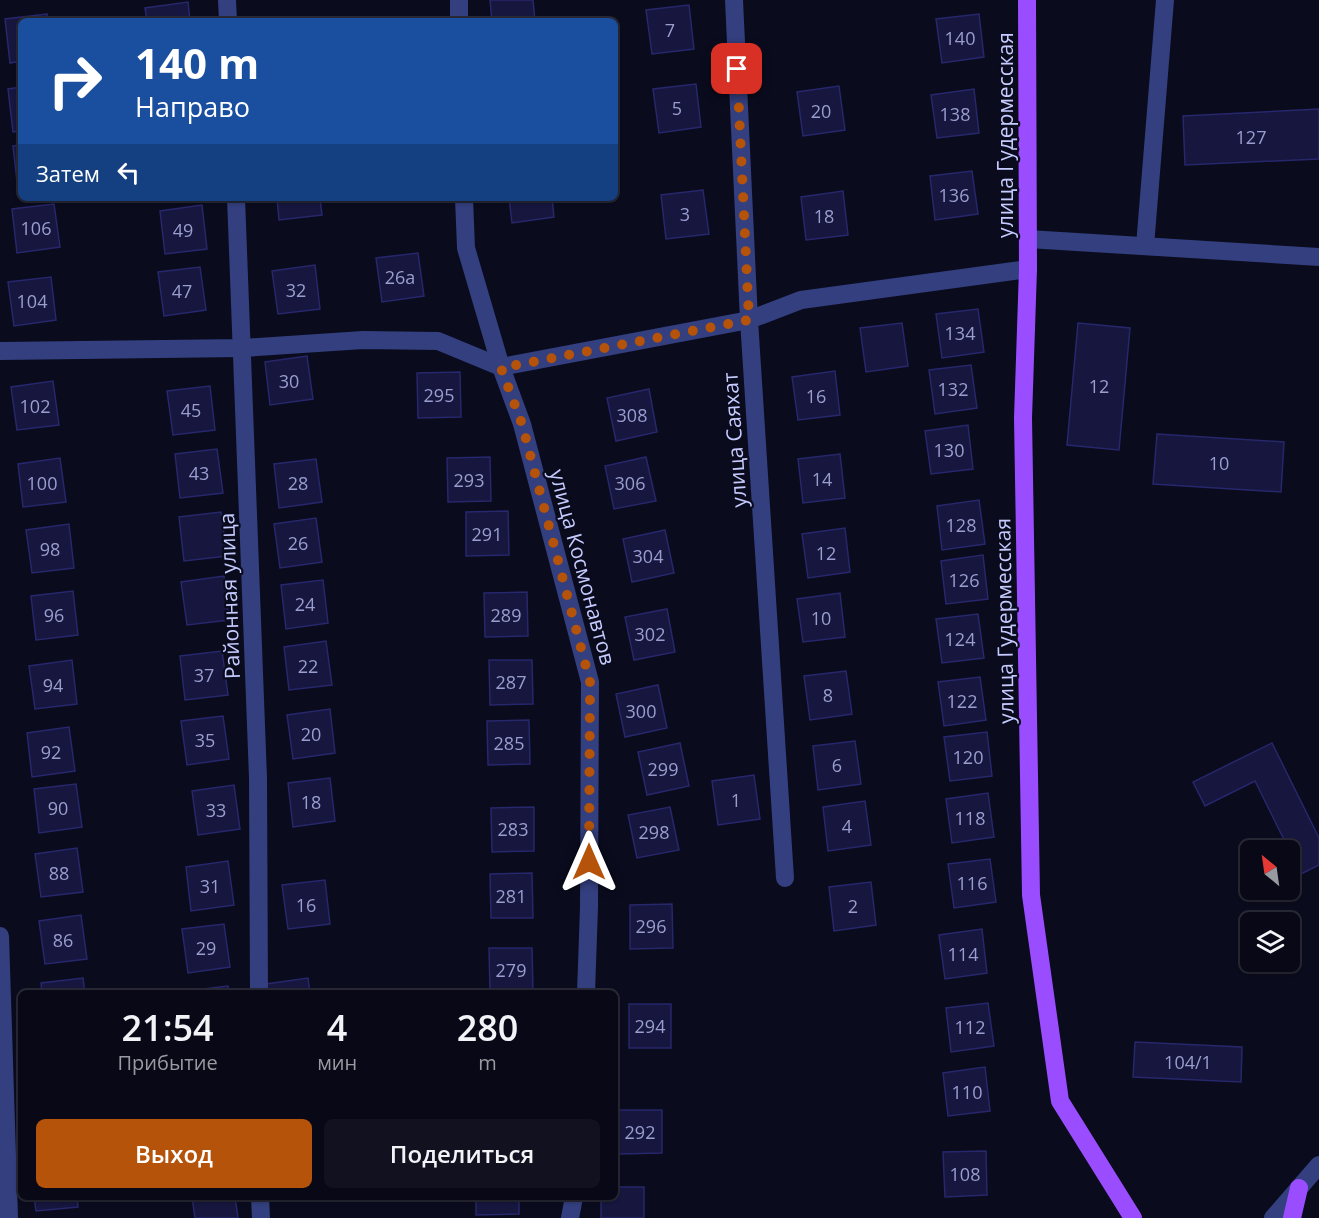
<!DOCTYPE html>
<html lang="ru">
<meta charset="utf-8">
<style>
body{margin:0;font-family:"Open Sans",sans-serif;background:#11111f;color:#f1f3f6;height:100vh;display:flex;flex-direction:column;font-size:22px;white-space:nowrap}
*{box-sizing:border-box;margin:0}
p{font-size:20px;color:#989aa1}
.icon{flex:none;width:33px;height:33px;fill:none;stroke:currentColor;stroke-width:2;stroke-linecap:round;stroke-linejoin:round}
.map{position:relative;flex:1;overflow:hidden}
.drawer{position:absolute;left:18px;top:990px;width:600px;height:210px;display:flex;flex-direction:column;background:#080816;border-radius:9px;box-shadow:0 2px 4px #0004,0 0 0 2px #292935}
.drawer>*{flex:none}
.hud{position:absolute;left:18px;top:18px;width:600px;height:183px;border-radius:9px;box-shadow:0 2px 4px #0004,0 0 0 2px #292935;background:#1a4fa0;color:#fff;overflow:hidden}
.needle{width:39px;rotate:331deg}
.tools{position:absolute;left:1240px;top:840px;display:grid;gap:12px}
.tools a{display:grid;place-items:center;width:60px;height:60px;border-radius:9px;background:#080816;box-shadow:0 2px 4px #0004,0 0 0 2px #292935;font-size:30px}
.pin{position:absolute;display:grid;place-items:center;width:51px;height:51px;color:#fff;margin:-26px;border-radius:12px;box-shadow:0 3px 9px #0006}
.me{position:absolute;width:66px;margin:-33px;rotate:0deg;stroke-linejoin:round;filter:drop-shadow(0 0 4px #0008)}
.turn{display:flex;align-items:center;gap:21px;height:126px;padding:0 18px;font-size:27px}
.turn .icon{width:78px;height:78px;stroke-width:2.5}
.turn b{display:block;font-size:42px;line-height:51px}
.then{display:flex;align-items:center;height:57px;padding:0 18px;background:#0003;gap:12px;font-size:22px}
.eta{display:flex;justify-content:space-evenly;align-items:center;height:102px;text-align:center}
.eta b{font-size:36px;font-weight:600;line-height:42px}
.action{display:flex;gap:12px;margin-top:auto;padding:12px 18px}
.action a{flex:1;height:69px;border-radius:9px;background:#b45309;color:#fff;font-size:24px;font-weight:600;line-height:69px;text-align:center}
.action a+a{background:#11111f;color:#f1f3f6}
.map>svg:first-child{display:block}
.building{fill:#16163e;stroke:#27276c;stroke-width:1.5}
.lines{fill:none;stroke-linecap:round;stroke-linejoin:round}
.minor{stroke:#333f7e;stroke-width:18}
.major{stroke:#9a4dff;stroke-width:18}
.route{stroke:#b45309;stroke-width:10;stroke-dasharray:0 18}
.labels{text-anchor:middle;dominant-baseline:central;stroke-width:4.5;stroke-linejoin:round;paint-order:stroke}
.number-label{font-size:18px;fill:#9a9ecf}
.street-label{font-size:21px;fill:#c6cbff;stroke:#0a0b1d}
</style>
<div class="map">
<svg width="1319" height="1218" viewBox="0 0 1319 1218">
<rect width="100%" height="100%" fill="#0a0b1d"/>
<g class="building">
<path d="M490,0H533L535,21H492Z"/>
<path d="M188,2L190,21H147L145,8Z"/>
<path d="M689,5L694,49L652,54L646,10Z"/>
<path d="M47,14L48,21H21V61L10,63L5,19Z"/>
<path d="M979,14L984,57L942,63L936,19Z"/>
<path d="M696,84L701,127L659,133L653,89Z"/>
<path d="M839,86L845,130L803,136L797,92Z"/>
<path d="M21,87V131L13,132L8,89Z"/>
<path d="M974,89L979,133L937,138L931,95Z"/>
<path d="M1319,109V159L1185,165L1183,116Z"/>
<path d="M21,145V189L18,190L13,146Z"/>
<path d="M972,171L978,214L935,220L930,176Z"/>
<path d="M703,190L709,234L666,239L661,195Z"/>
<path d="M843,191L848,235L806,240L801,197Z"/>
<path d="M277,198H320L322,215L279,220Z"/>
<path d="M509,198H552L554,217L512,223Z"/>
<path d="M54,204L60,247L17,253L12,209Z"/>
<path d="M202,205L207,249L165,254L160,211Z"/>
<path d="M418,253L424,296L382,302L376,258Z"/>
<path d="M315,265L320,309L278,314L272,271Z"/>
<path d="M200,267L206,310L164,316L158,272Z"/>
<path d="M51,277L56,320L14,326L8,282Z"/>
<path d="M978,309L984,352L942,358L936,314Z"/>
<path d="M902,323L908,366L866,372L860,328Z"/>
<path d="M1078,323L1130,328L1119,450L1067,445Z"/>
<path d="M307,356L313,399L270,405L265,362Z"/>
<path d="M971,365L977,408L935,414L929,370Z"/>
<path d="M835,371L840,415L798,420L792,377Z"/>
<path d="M460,372L461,417L418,418L417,373Z"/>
<path d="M53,381L59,425L17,430L11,387Z"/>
<path d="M210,386L215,430L173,435L167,391Z"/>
<path d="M649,389L657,432L616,441L607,398Z"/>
<path d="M968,425L973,469L931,474L925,431Z"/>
<path d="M1157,434L1284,442L1281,492L1153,484Z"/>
<path d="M217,449L223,493L180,498L175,454Z"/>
<path d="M840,454L845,498L803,503L798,459Z"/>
<path d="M490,457L491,501L448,502L447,458Z"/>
<path d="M646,457L656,501L614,509L605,466Z"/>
<path d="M60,458L66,502L23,507L18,464Z"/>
<path d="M316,459L322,502L279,508L274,464Z"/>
<path d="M979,500L985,544L942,550L937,506Z"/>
<path d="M508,511L509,555L466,556V512Z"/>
<path d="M221,512L227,556L184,561L179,517Z"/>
<path d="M316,518L322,562L280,568L274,524Z"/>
<path d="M69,524L74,568L32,573L26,530Z"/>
<path d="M845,528L850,572L808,578L802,534Z"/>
<path d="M665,530L674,573L632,582L623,539Z"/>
<path d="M983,555L988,599L946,604L941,561Z"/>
<path d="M224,576L229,620L187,625L181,582Z"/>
<path d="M323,580L328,623L286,629L281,585Z"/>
<path d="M73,591L78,635L36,640L31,596Z"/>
<path d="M527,592L528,636L485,637L484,593Z"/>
<path d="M840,593L845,637L803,642L797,599Z"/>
<path d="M667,609L675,652L634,660L625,617Z"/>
<path d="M978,614L984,658L942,663L936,619Z"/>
<path d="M326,641L332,685L289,690L284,647Z"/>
<path d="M222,651L228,695L185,700L180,656Z"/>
<path d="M72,660L77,704L35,709L29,666Z"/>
<path d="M489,660H532L533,704L490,705Z"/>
<path d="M846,671L852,714L810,720L804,676Z"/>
<path d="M980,677L986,720L944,726L938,682Z"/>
<path d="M658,685L667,728L625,737L616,694Z"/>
<path d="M330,709L335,753L293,759L287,715Z"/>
<path d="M223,716L229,759L187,765L181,721Z"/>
<path d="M529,720L530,764L488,765L487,721Z"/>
<path d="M69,727L75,771L32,777L27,733Z"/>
<path d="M987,732L992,776L950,781L944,737Z"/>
<path d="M855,741L861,784L818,790L813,746Z"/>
<path d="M680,743L689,786L647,795L638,752Z"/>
<path d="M1272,743L1319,838V865L1301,874L1255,781L1205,806L1193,782Z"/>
<path d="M754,775L760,819L718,825L712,781Z"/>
<path d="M330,778L335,821L293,827L288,783Z"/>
<path d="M76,784L82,827L39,833L34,789Z"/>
<path d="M234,785L240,829L198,835L192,791Z"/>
<path d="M988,793L994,837L952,843L946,799Z"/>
<path d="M865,801L871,845L828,851L823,807Z"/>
<path d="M534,807V851L492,852L491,808Z"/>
<path d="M670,807L679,850L637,858L628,815Z"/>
<path d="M77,848L83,892L41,897L35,854Z"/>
<path d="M990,859L996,902L954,908L948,864Z"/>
<path d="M228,861L234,905L191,911L186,867Z"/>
<path d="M532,873L533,918H491L490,874Z"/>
<path d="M325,880L330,924L288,929L282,885Z"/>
<path d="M871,882L876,925L834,931L829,887Z"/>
<path d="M672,904L673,948L630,949V905Z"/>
<path d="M81,915L87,959L45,964L39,921Z"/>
<path d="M224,924L230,967L188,973L182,929Z"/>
<path d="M982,929L987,973L945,979L939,935Z"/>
<path d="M489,948H532L533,991L490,992Z"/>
<path d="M83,978L85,993H42L41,983Z"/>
<path d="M308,978L310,993H267L266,984Z"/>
<path d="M228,986L229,993H186L185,991Z"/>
<path d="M988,1003L994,1046L951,1052L946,1008Z"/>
<rect x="629" y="1004" width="42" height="44"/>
<path d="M1135,1042L1242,1047L1241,1082L1133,1077Z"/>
<path d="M985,1067L990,1111L948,1116L943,1073Z"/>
<path d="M619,1110H662V1153L619,1154Z"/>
<path d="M986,1151L987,1195L945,1197L943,1152Z"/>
<path d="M615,1187H644V1218H601V1197H615Z"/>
<path d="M34,1197H77L78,1207L36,1211Z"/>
<path d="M192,1197H235L238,1218H195Z"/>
<path d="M476,1197H519V1214L476,1215Z"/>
</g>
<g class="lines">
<g class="minor">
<path d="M227,0L228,21"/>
<path d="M459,0V21"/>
<path d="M734,0L749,320L785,878"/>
<path d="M236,198L258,778L259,993"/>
<path d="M464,198L466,248L501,367L522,424L590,682L589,907L586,993"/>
<path d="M1028,239L1319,257"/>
<path d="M1145,246L1165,0"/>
<path d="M0,351L243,348L363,340L438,341L501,367L749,320L801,300L1028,269"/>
<path d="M0,936L9,1218"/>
<path d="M260,1197L261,1218"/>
<path d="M570,1218L574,1197"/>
<path d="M1273,1218L1319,1165"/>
</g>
<g class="major">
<path d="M1027,0L1028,269L1023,418L1031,895L1060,1101L1133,1218"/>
<path d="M1292,1218L1299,1188"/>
</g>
</g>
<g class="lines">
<path class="route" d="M589,862L590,682L522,424L501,368L749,320L737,69"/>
</g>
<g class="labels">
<g class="number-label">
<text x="670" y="30">7</text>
<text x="960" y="38">140</text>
<text x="677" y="108">5</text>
<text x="821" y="111">20</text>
<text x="955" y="114">138</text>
<text x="1251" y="137">127</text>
<text x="954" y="195">136</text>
<text x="685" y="214">3</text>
<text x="824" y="216">18</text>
<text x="36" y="228">106</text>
<text x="183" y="230">49</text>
<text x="400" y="277">26а</text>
<text x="296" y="290">32</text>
<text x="182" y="291">47</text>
<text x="32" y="301">104</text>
<text x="960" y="333">134</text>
<text x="289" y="381">30</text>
<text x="1099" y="386">12</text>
<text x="953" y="389">132</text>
<text x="439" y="395">295</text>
<text x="816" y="396">16</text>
<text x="35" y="406">102</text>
<text x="191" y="410">45</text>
<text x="632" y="415">308</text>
<text x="949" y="450">130</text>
<text x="1219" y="463">10</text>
<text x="199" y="473">43</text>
<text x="822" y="479">14</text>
<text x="469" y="480">293</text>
<text x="42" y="483">100</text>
<text x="298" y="483">28</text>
<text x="630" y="483">306</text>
<text x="961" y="525">128</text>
<text x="487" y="534">291</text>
<text x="298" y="543">26</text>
<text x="50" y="549">98</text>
<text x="826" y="553">12</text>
<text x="648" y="556">304</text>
<text x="964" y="580">126</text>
<text x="305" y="604">24</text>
<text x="54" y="615">96</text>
<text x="506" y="615">289</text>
<text x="821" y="618">10</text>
<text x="650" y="634">302</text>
<text x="960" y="639">124</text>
<text x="308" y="666">22</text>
<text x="204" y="675">37</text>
<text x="511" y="682">287</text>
<text x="53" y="685">94</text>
<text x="828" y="695">8</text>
<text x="962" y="701">122</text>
<text x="641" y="711">300</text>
<text x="311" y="734">20</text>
<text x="205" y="740">35</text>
<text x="509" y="743">285</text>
<text x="51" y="752">92</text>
<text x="968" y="757">120</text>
<text x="837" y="765">6</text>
<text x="663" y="769">299</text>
<text x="736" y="800">1</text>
<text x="311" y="802">18</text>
<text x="58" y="808">90</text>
<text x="216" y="810">33</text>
<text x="970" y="818">118</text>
<text x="847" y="826">4</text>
<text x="513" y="829">283</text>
<text x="654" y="832">298</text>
<text x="59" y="873">88</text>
<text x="972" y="883">116</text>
<text x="210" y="886">31</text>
<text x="511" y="896">281</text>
<text x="306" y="905">16</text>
<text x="853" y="906">2</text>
<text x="651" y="926">296</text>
<text x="63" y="940">86</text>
<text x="206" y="948">29</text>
<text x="963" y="954">114</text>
<text x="511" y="970">279</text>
<text x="650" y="1026">294</text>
<text x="970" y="1027">112</text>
<text x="1188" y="1062">104/1</text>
<text x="967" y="1092">110</text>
<text x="640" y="1132">292</text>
<text x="965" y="1174">108</text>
</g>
<g class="street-label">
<text transform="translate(1005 135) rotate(-90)">улица Гудермесская</text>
<text transform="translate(734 440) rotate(-94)">улица Саяхат</text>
<text transform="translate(583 567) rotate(75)">улица Космонавтов</text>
<text transform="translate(229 596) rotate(-92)">Районная улица</text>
<text transform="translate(1004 621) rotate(-91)">улица Гудермесская</text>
</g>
</g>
</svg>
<div class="tools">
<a><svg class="needle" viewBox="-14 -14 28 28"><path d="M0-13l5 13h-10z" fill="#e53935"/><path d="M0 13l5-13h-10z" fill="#989aa1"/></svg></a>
<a><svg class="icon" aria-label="layers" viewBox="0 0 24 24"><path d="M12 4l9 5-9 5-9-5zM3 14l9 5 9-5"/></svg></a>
</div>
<div class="pin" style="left:737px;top:69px;background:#d93025"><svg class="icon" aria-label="arrive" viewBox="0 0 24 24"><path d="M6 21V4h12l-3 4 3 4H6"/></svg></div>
<svg class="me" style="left:589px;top:862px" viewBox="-20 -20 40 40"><path d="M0-17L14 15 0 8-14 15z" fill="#b45309" stroke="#fff" stroke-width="4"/></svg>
<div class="hud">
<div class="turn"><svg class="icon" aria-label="right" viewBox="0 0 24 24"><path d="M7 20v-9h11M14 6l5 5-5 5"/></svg><div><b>140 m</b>Направо</div></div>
<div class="then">Затем<svg class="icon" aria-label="left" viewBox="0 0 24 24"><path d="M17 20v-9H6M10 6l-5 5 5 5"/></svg></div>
</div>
<section class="drawer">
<div class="eta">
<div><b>21:54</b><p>Прибытие</p></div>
<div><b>4</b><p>мин</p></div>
<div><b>280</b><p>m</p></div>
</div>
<div class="action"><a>Выход</a><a>Поделиться</a></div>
</section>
</div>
